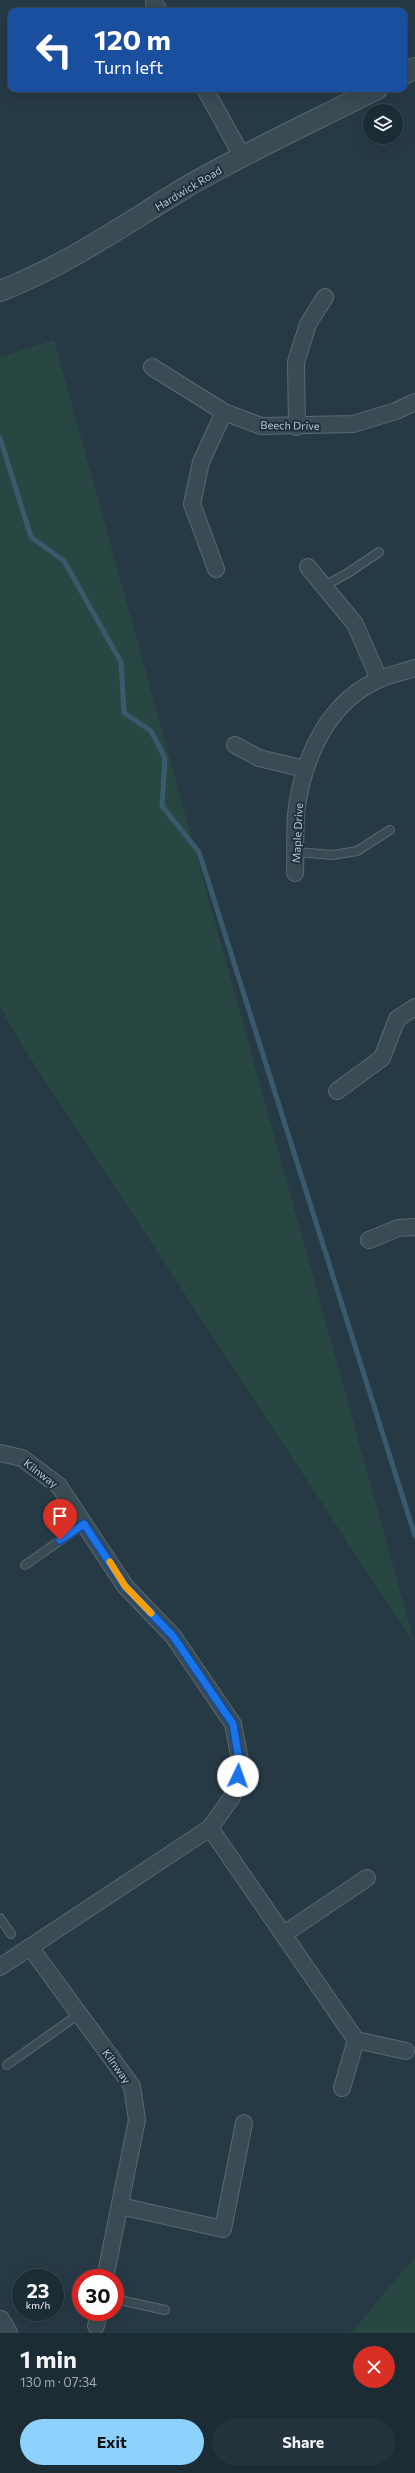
<!DOCTYPE html>
<meta charset="utf-8">
<style>
body{margin:0;font-family:Commissioner,sans-serif;background:#25343c;color:#f1f3f6;height:100vh;display:flex;flex-direction:column;font-size:15px;white-space:nowrap}
*{box-sizing:border-box;margin:0}
p{font-size:13px;color:#a0a7ac}
.icon{flex:none;width:22px;height:22px;fill:none;stroke:currentColor;stroke-width:2;stroke-linecap:round;stroke-linejoin:round}
.map{position:relative;height:2333px;overflow:hidden}
.sheet{display:flex;flex-direction:column;background:#1c2c34;flex:1}
.sheet>*{flex:none}
.hud{position:absolute;left:8px;top:8px;width:399px;height:84px;border-radius:8px;box-shadow:0 4px 16px #0002,0 0 0 1px #3a484f;background:#1a4fa0;color:#fff;overflow:hidden}
.buttons{position:absolute;left:363px;top:104px;display:grid;gap:8px}
.buttons a{display:grid;place-items:center;width:40px;height:40px;border-radius:50%;background:#1c2c34;box-shadow:0 4px 16px #0002,0 0 0 1px #3a484f;font-size:20px}
.speed{position:absolute;left:12px;top:2269px;display:flex;gap:8px;font-size:20px;font-weight:700;text-align:center}
.speed>*{display:grid;place-content:center;width:52px;height:52px;border-radius:50%;background:#1c2c34;box-shadow:0 4px 16px #0002,0 0 0 1px #3a484f;line-height:1}
.speed small{font-size:10px;font-weight:400}
.speed .limit{border:6px solid #d22;background:#fff;color:#111}
.pin{position:absolute;display:grid;place-items:center;width:34px;height:34px;color:#fff;margin:-41px -17px;border-radius:50% 50% 50% 0;rotate:-45deg;box-shadow:0 0 4px #0007}
.pin .icon{rotate:45deg}
.me{position:absolute;width:44px;margin:-22px;rotate:3deg;stroke-linejoin:round;filter:drop-shadow(0 0 3px #0008)}
.turn{display:flex;align-items:center;gap:14px;height:84px;padding:0 20px;font-size:18px}
.turn .icon{width:52px;height:52px;stroke-width:2.5}
.turn b{display:block;font-size:28px;line-height:34px}
.round{display:grid;place-items:center;flex:none;width:42px;height:42px;border-radius:21px;background:#25343c}
.headline{display:flex;align-items:center;justify-content:space-between;height:68px;padding:0 20px}
h1{font-size:24px;font-weight:700;line-height:30px}
.button{display:flex;gap:8px;margin-top:auto;padding:8px 20px}
.button a{flex:1;height:46px;border-radius:24px;background:#8dd2fd;color:#111;font-size:16px;font-weight:700;line-height:46px;text-align:center}
.button a+a{background:#25343c;color:#f1f3f6}
.map>svg:first-child{display:block}
.green{fill:#284642}
.lines{fill:none;stroke-linecap:round;stroke-linejoin:round}
.stream{stroke:#395a6c;stroke-width:5}
.service-casing{stroke:#596872;stroke-width:10}
.minor-casing{stroke:#596872;stroke-width:18}
.tertiary-casing{stroke:#596872;stroke-width:22}
.service{stroke:#3a4b54;stroke-width:8}
.minor{stroke:#3a4b54;stroke-width:16}
.tertiary{stroke:#3a4b54;stroke-width:20}
.route-casing{stroke:#114b97;stroke-width:10}
.route{stroke:#1a73e8;stroke-width:7}
.slow{stroke:#f59e0b;stroke-width:7}
.labels{text-anchor:middle;dominant-baseline:central;stroke-width:4;stroke-linejoin:round;paint-order:stroke}
.street-label{font-size:11px;fill:#b8c5ce;stroke:#1f303a}
</style>
<div class="map">
<svg width="415" height="2333" viewBox="0 0 415 2333">
<rect width="100%" height="100%" fill="#263a45"/>
<g class="green">
<path d="M54,340L415,1645L23,1047L0,1007V357Z"/>
<path d="M415,2257V2333H351Z"/>
</g>
<g class="lines">
<path class="stream" d="M0,438L31,537L64,561L121,662L124,713L151,731L165,758L162,806L199,852L415,1536"/>
<g class="service-casing">
<g id="service">
<path d="M324,586L348,573L379,552"/>
<path d="M296,852L333,855L357,851L390,830"/>
<path d="M25,1565L84,1524"/>
<path d="M0,1918L11,1934"/>
<path d="M7,2065L79,2014"/>
<path d="M115,2299L165,2310"/>
</g>
</g>
<g class="minor-casing">
<g id="minor">
<path d="M154,3L159,11"/>
<path d="M205,89L242,156"/>
<path d="M152,367L224,412L261,426L353,424L396,411L415,402"/>
<path d="M297,427L296,362L308,324L325,297"/>
<path d="M308,567L355,624L379,679"/>
<path d="M216,569L192,504L201,462L224,412"/>
<path d="M235,745L259,758L305,769"/>
<path d="M295,873C296,851 294,827 297,806C305,754 329,701 380,679C391,674 404,672 415,668"/>
<path d="M337,1091L382,1058L397,1019L415,1007"/>
<path d="M369,1240L398,1228L415,1227"/>
<path d="M0,1453L22,1458L59,1486L125,1586L173,1636L233,1724L241,1765L232,1797L210,1828L0,1967"/>
<path d="M210,1828L356,2040L342,2088"/>
<path d="M284,1934L367,1878"/>
<path d="M30,1947L132,2086L137,2120L105,2278"/>
<path d="M356,2040L406,2051"/>
<path d="M120,2206L223,2229L244,2123"/>
<path d="M96,2326L99,2312"/>
</g>
</g>
<g class="tertiary-casing">
<g id="tertiary">
<path d="M404,74L415,68"/>
<path d="M0,291C67,265 122,226 183,189C246,152 312,122 377,89"/>
<path d="M0,2321L7,2333"/>
</g>
</g>
<use href="#service" class="service"/>
<use href="#minor" class="minor"/>
<use href="#tertiary" class="tertiary"/>
</g>
<g class="lines">
<g class="route-casing">
<path id="route" d="M60,1540L84,1524L125,1586L173,1636L233,1724L240,1765L238,1776"/>
</g>
<use href="#route" class="route"/>
<path class="slow" d="M110,1562L125,1586L151,1613"/>
</g>
<g class="labels">
<g class="street-label">
<text transform="translate(188 188) rotate(-31)">Hardwick Road</text>
<text transform="translate(290 425) rotate(1)">Beech Drive</text>
<text transform="translate(297 833) rotate(-87)">Maple Drive</text>
<text transform="translate(41 1473) rotate(37)">Kilnway</text>
<text transform="translate(117 2066) rotate(54)">Kilnway</text>
</g>
</g>
</svg>
<div class="buttons">
<a><svg class="icon" aria-label="layers" viewBox="0 0 24 24"><path d="M12 4l9 5-9 5-9-5zM3 14l9 5 9-5"/></svg></a>
</div>
<div class="speed"><div>23<small>km/h</small></div><div class="limit">30</div></div>
<div class="pin" style="left:60px;top:1540px;background:#d93025"><svg class="icon" aria-label="arrive" viewBox="0 0 24 24"><path d="M6 21V4h12l-3 4 3 4H6"/></svg></div>
<svg class="me" style="left:238px;top:1776px" viewBox="-20 -20 40 40"><circle r="19" fill="#fff"/><path d="M0-13L10 11 0 6-10 11z" fill="#1a73e8"/></svg>
<div class="hud">
<div class="turn"><svg class="icon" aria-label="left" viewBox="0 0 24 24"><path d="M17 20v-9H6M10 6l-5 5 5 5"/></svg><div><b>120 m</b>Turn left</div></div>
</div>
</div>
<section class="sheet">
<div class="headline"><div><h1>1 min</h1><p>130 m · 07:34</p></div><a class="round" style="background:#d93025;color:#fff"><svg class="icon" aria-label="close" viewBox="0 0 24 24"><path d="M6 6l12 12M18 6L6 18"/></svg></a></div>
<div class="button"><a>Exit</a><a>Share</a></div>
</section>
